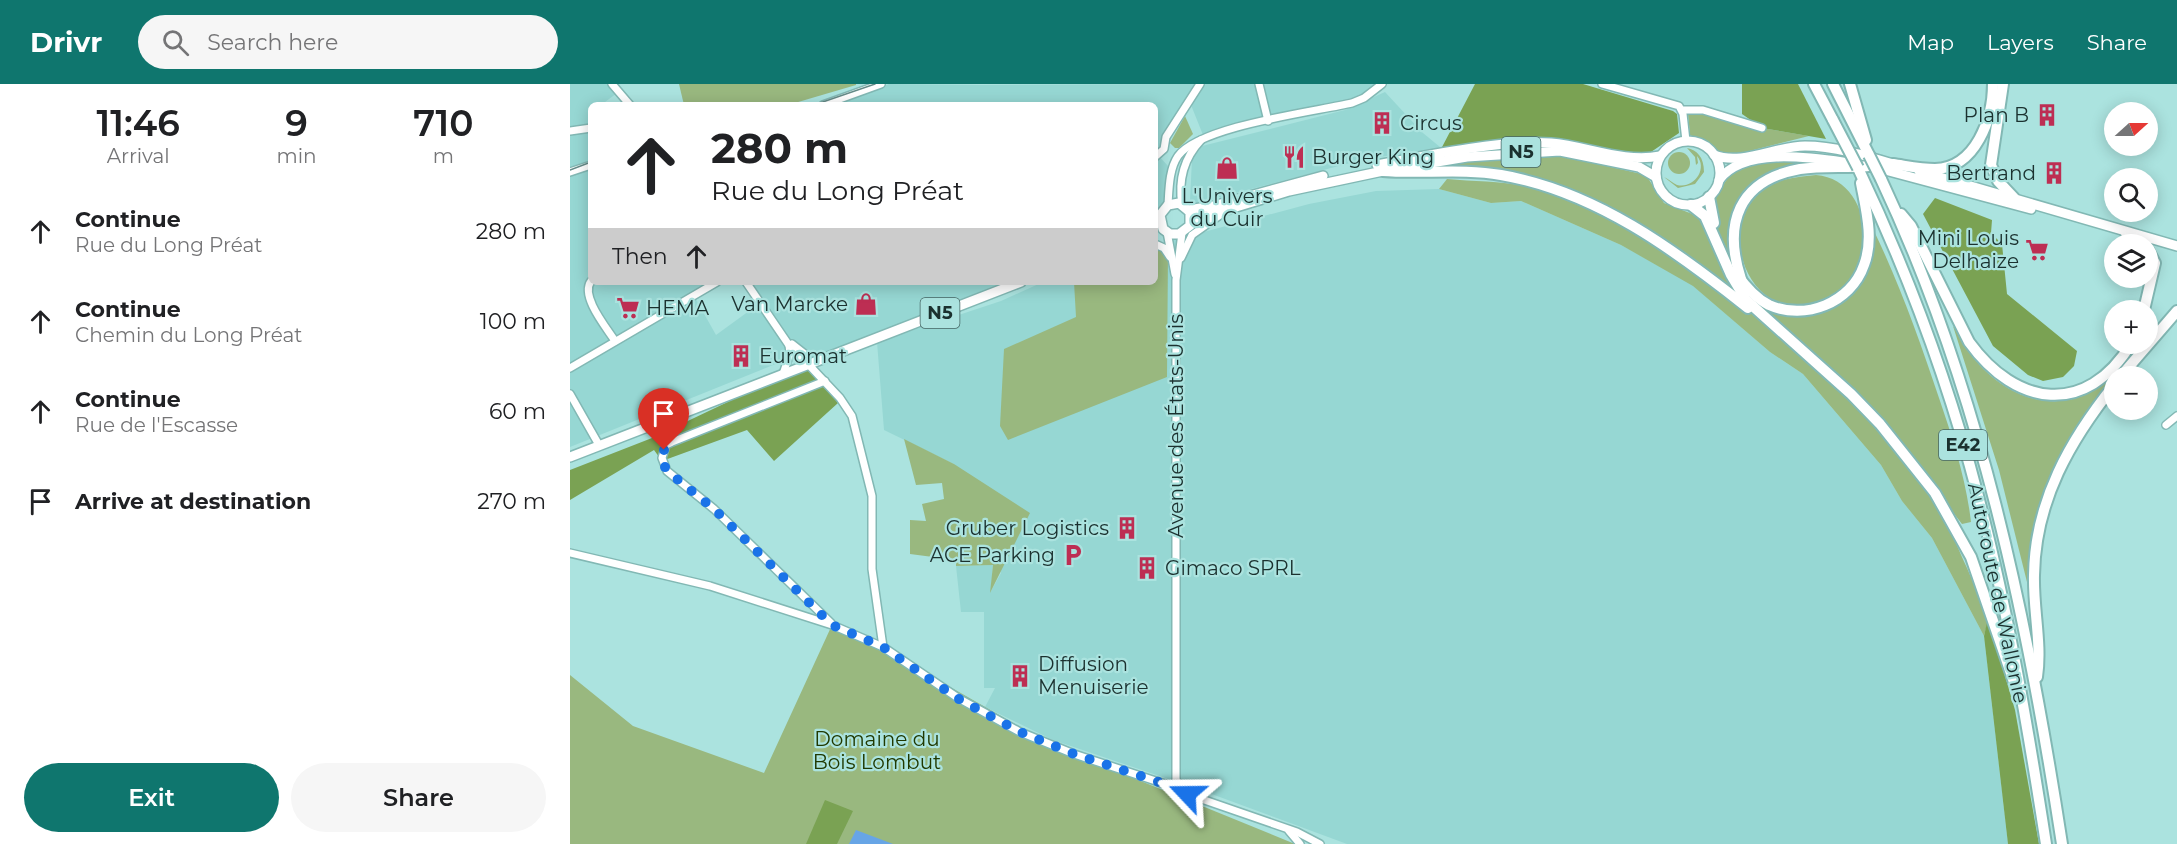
<!DOCTYPE html>
<meta charset="utf-8">
<style>
body{margin:0;font-family:Montserrat,sans-serif;background:#f6f6f6;color:#202124;height:100vh;display:flex;flex-direction:column;font-size:22px;white-space:nowrap}
*{box-sizing:border-box;margin:0}
p{font-size:20px;color:#757577}
.icon{flex:none;width:33px;height:33px;fill:none;stroke:currentColor;stroke-width:2;stroke-linecap:round;stroke-linejoin:round}
.map{position:relative;flex:1;overflow:hidden}
.sheet{display:flex;flex-direction:column;background:#fff;width:570px}
.sheet>*{flex:none}
.guide{position:absolute;left:18px;top:18px;width:570px;height:183px;border-radius:9px;box-shadow:0 3px 15px #0003;background:#fff;color:#202124;overflow:hidden}
.needle{width:39px;rotate:69deg}
.controls{position:absolute;left:1534px;top:18px;display:grid;gap:12px}
.controls a{display:grid;place-items:center;width:54px;height:54px;border-radius:50%;background:#fff;box-shadow:0 3px 15px #0003;font-size:30px}
.pin{position:absolute;display:grid;place-items:center;width:51px;height:51px;color:#fff;margin:-62px -26px;border-radius:50% 50% 50% 0;rotate:-45deg;box-shadow:0 0 6px #0007}
.pin .icon{rotate:45deg}
.me{position:absolute;width:66px;margin:-33px;rotate:293deg;stroke-linejoin:round;filter:drop-shadow(0 0 4px #0008)}
.turn{display:flex;align-items:center;gap:21px;height:126px;padding:0 24px;font-size:27px}
.turn .icon{width:78px;height:78px;stroke-width:2.5}
.turn b{display:block;font-size:42px;line-height:51px}
.then{display:flex;align-items:center;height:57px;padding:0 24px;background:#0003;gap:12px;font-size:22px}
.eta{display:flex;justify-content:space-evenly;align-items:center;height:102px;text-align:center}
.eta b{font-size:36px;font-weight:600;line-height:42px}
.primary-button{display:flex;gap:12px;margin-top:auto;padding:12px 24px}
.primary-button a{flex:1;height:69px;border-radius:36px;background:#0f766e;color:#fff;font-size:24px;font-weight:600;line-height:69px;text-align:center}
.primary-button a+a{background:#f6f6f6;color:#202124}
ul{padding:0;list-style:none}
li{display:flex;align-items:center;gap:18px;height:90px;padding:0 24px}
li div{flex:1}
li b{display:block;font-size:22px}
li em{font-style:normal}
header{display:flex;align-items:center;gap:36px;box-sizing:border-box;height:84px;padding:0 30px;background:#0f766e;color:#fff}
header strong{font-size:28px}
nav{display:flex;gap:33px;margin-inline-start:auto;font-size:21px}
.search{width:420px;height:54px;background:#f6f6f6;display:flex;align-items:center;gap:15px;box-sizing:border-box;padding:0 21px;border-radius:33px;color:#757577;font-size:22px}
main{display:flex;flex:1;min-height:0}
.map>svg:first-child{display:block}
.built{fill:#96d7d3}
.green{fill:#99b87f}
.forest{fill:#7aa253}
.water{fill:#67a5e6}
.lines{fill:none;stroke-linecap:round;stroke-linejoin:round}
.minor-casing{stroke:#82b8b4;stroke-width:10}
.major-casing{stroke:#82b8b4;stroke-width:12}
.highway-casing{stroke:#82b8b4;stroke-width:14}
.minor{stroke:#fff;stroke-width:7}
.major{stroke:#fff;stroke-width:9}
.highway{stroke:#fff;stroke-width:10}
.tram{stroke:#648b88;stroke-width:1.5}
.highway-bridge-casing{stroke:#82b8b4;stroke-width:14;stroke-linecap:butt}
.highway-bridge{stroke:#fff;stroke-width:10}
.route{stroke:#1a73e8;stroke-width:10;stroke-dasharray:0 18}
.labels{text-anchor:middle;dominant-baseline:central;stroke-width:4.5;stroke-linejoin:round;paint-order:stroke}
.shield{fill:#abe3df;stroke:#466664;stroke-width:1.5}
.shield-label{font-size:18px;font-weight:bold;fill:#1b312f}
.poi-label{font-size:20px;fill:#1b312f;stroke:#abe3df;text-anchor:end}
.street-label{font-size:20px;fill:#1b312f;stroke:#abe3df}
.park-label{font-size:20px;fill:#203900;stroke:#abe3df}
</style>
<header>
<strong>Drivr</strong>
<div class="search"><svg class="icon" aria-label="search" viewBox="0 0 24 24"><circle cx="10" cy="10" r="6"/><path d="M15 15l6 6"/></svg>Search here</div>
<nav><a>Map</a><a>Layers</a><a>Share</a></nav>
</header>
<main>
<section class="sheet">
<div class="eta">
<div><b>11:46</b><p>Arrival</p></div>
<div><b>9</b><p>min</p></div>
<div><b>710</b><p>m</p></div>
</div>
<ul>
<li><svg class="icon" aria-label="ahead" viewBox="0 0 24 24"><path d="M12 20V5M6 11l6-6 6 6"/></svg><div><b>Continue</b><p>Rue du Long Préat</p></div><em>280 m</em></li>
<li><svg class="icon" aria-label="ahead" viewBox="0 0 24 24"><path d="M12 20V5M6 11l6-6 6 6"/></svg><div><b>Continue</b><p>Chemin du Long Préat</p></div><em>100 m</em></li>
<li><svg class="icon" aria-label="ahead" viewBox="0 0 24 24"><path d="M12 20V5M6 11l6-6 6 6"/></svg><div><b>Continue</b><p>Rue de l'Escasse</p></div><em>60 m</em></li>
<li><svg class="icon" aria-label="arrive" viewBox="0 0 24 24"><path d="M6 21V4h12l-3 4 3 4H6"/></svg><div><b>Arrive at destination</b></div><em>270 m</em></li>
</ul>
<div class="primary-button"><a>Exit</a><a>Share</a></div>
</section>
<div class="map">
<svg width="1607" height="760" viewBox="0 0 1607 760">
<rect width="100%" height="100%" fill="#abe3df"/>
<g class="built">
<path d="M0,0H39L47,9L31,21H21V44L0,47Z"/>
<path d="M319,0L410,1L627,0L586,69L599,83L593,120L585,130V21H260Z"/>
<path d="M631,0H811L806,5L769,25L633,51L619,16Z"/>
<path d="M815,8L853,49L870,63L861,67L799,74L627,119L620,117L622,75L632,62L775,26Z"/>
<path d="M21,47V76L0,83V50Z"/>
<path d="M21,85V198H141L123,210L146,251L190,219L180,198H445L245,278L212,248L217,255L214,270L208,279L0,363V93Z"/>
<path d="M869,105L921,119L951,117L1051,161L1120,199L1200,268L1233,290L1311,381L1332,417L1362,454L1414,552L1438,760H777L628,705L483,656L415,623L425,604H414V528H391L386,482L423,481L421,507L431,489L384,380L314,346L307,258L431,217L473,198H585V161L739,120L806,107Z"/>
</g>
<g class="green">
<path d="M109,0H286V1L218,21H114Z"/>
<path d="M1133,26L1192,44L1239,52L1152,74L1141,62L1120,51L1118,30Z"/>
<path d="M615,32L623,50L609,64H605L600,59Z"/>
<path d="M1117,64C1127,66 1134,73 1134,88L1125,100L1108,104L1094,93C1098,95 1103,99 1107,101C1124,105 1138,85 1127,72L1128,79L1126,81L1125,73Z"/>
<circle cx="1109" cy="79" r="11"/>
<path d="M980,69L1076,91L1094,119L1130,133L1177,220C1117,164 1045,116 964,95C933,87 896,88 864,85L866,81Z"/>
<path d="M1222,72L1249,80L1218,88L1175,115L1161,179L1139,124L1160,90L1190,77Z"/>
<path d="M1246,91C1299,95 1309,174 1274,206C1264,215 1253,218 1240,221C1227,224 1212,222 1201,215C1165,193 1157,131 1193,105C1208,94 1229,93 1246,91Z"/>
<path d="M877,95C911,98 949,97 981,109C1114,158 1298,310 1372,431C1382,448 1389,467 1397,484C1402,497 1418,523 1418,535C1418,540 1415,547 1414,552L1362,454L1332,417L1311,381L1233,290L1200,268L1123,202L1051,161L951,117L921,119L869,105Z"/>
<path d="M1304,147C1330,201 1350,257 1369,314C1383,355 1396,395 1401,438L1392,440L1334,365L1187,223L1190,220C1203,224 1217,230 1231,231C1256,234 1284,213 1295,192C1303,178 1303,162 1304,147Z"/>
<path d="M585,160L598,169L597,293L438,356L430,342L434,265L506,233L504,198H585Z"/>
<path d="M1383,242C1390,251 1395,263 1403,273C1430,308 1475,329 1517,310C1527,305 1536,296 1544,292C1490,361 1461,417 1459,506L1429,386Z"/>
<path d="M334,355L384,380L460,429L420,509L423,481L386,482V476L340,470V436L356,437L352,420L374,415L372,399L346,401Z"/>
<path d="M262,541L319,568L480,660L725,760H0V591L63,642L194,689Z"/>
</g>
<g class="forest">
<path d="M905,0H1013L1103,27L1107,30L1109,49L1078,70L1068,72L1012,59L980,55L871,65Z"/>
<path d="M1172,0H1228L1256,55L1192,44L1172,30Z"/>
<path d="M1365,114L1422,136L1421,149L1432,160L1437,210L1507,267L1504,282L1493,293L1473,297L1458,291L1423,262L1353,130Z"/>
<path d="M238,280L268,319L204,377L177,346L92,377L84,366L0,416V386L82,354Z"/>
<path d="M1418,534L1445,626L1469,760H1438L1414,552Z"/>
<path d="M255,716L283,727L267,760H236Z"/>
</g>
<path class="water" d="M286,746L323,760H279Z"/>
<g class="lines">
<g class="minor-casing">
<g id="minor">
<path d="M42,0L60,21"/>
<path d="M689,0L698,37"/>
<path d="M1032,0L1109,22L1113,30L1116,57"/>
<path d="M253,21L311,0"/>
<path d="M1112,26H1133L1192,44"/>
<path d="M0,47L21,44"/>
<path d="M585,73L594,65L596,53L630,0"/>
<path d="M0,88L21,81"/>
<path d="M598,121C599,105 599,85 608,72C630,42 743,28 782,19L794,14L812,0"/>
<path d="M612,121C608,96 614,74 631,56"/>
<path d="M597,148L605,190"/>
<path d="M585,160L594,164L600,173"/>
<path d="M611,174L622,151L653,129"/>
<path d="M21,197C10,212 36,243 45,257"/>
<path d="M176,198L227,273L238,280L270,314L282,332L302,412V485L313,563"/>
<path d="M222,260L236,271L238,280"/>
<path d="M0,284L147,198"/>
<path d="M213,290L220,269L219,261"/>
<path d="M255,297L102,358L96,361L92,374L97,387L144,425L261,539"/>
<path d="M0,310L29,361"/>
<path d="M1596,341L1607,332"/>
<path d="M0,469L140,502L262,541L313,563L388,614L450,648L504,670L610,705L617,710L727,748L750,760"/>
<path d="M610,705L606,695V196L612,149"/>
<path d="M719,747L730,760"/>
</g>
</g>
<g class="major-casing">
<g id="major">
<circle cx="1118" cy="89" r="32"/>
<path d="M1144,71C1172,82 1206,62 1235,62C1266,62 1300,73 1330,82"/>
<path d="M807,81C858,71 930,56 981,59C1017,62 1053,79 1090,72"/>
<path d="M1300,82L1461,125"/>
<path d="M1349,87L1607,162"/>
<path d="M1149,96C1174,62 1244,74 1280,79"/>
<path d="M618,126L643,122L753,92"/>
<path d="M620,140V128L609,119L598,121L590,131L593,145L600,150H609L630,134L719,107L813,87L897,73L990,67L1069,83L1086,93"/>
<path d="M0,373L451,198"/>
</g>
</g>
<g class="highway-casing">
<g id="highway">
<path d="M1244,0L1263,36"/>
<path d="M1263,0L1299,71"/>
<path d="M1280,0L1296,56"/>
<path d="M1433,0L1421,81L1428,97L1444,114"/>
<path d="M1323,80C1337,82 1351,85 1365,85C1406,84 1423,34 1423,0"/>
<path d="M1288,84C1338,189 1379,300 1408,412C1438,526 1458,644 1476,760"/>
<path d="M813,87C852,90 892,84 931,91C1025,107 1105,166 1178,224"/>
<path d="M1311,95C1410,305 1457,532 1492,760"/>
<path d="M1139,113L1144,139"/>
<path d="M1121,121L1135,132L1161,191L1176,216L1281,310L1310,340L1365,409L1401,473L1444,598"/>
<path d="M1331,130L1341,142L1399,258C1446,323 1516,333 1561,260"/>
<path d="M1556,149L1569,160"/>
<path d="M1166,189C1175,202 1185,214 1199,221C1235,237 1281,219 1294,181C1304,155 1296,126 1291,99"/>
<path d="M1171,195C1153,140 1168,96 1230,85C1253,82 1276,84 1299,82"/>
<path d="M1574,226L1585,179L1578,166"/>
<path d="M1551,292L1607,227"/>
<path d="M1467,593C1472,560 1463,525 1464,491C1465,417 1500,356 1545,300"/>
</g>
</g>
<use href="#minor" class="minor"/>
<use href="#major" class="major"/>
<use href="#highway" class="highway"/>
<g class="tram">
<path d="M244,21L305,0"/>
<path d="M0,86L21,78"/>
</g>
<g class="highway-bridge-casing">
<g id="highway-bridge">
<path d="M1263,36L1288,84"/>
<path d="M1299,71L1311,95"/>
</g>
</g>
<use href="#highway-bridge" class="highway-bridge"/>
</g>
<g class="lines">
<path class="route" d="M94,366L92,377L97,387L144,425L262,541L313,563L387,614L450,648L504,670L610,705L617,710"/>
</g>
<defs>
<g id="building-bare" transform="scale(1.8)"><path d="M-4-6H4V6H1V3H-1V6H-4ZM-2.5-4.3h1.7v1.8h-1.7ZM.8-4.3h1.7v1.8H.8ZM-2.5-1h1.7V.8h-1.7ZM.8-1h1.7V.8H.8Z" fill="#bd2e53" stroke="#abe3df" stroke-width="2.5" paint-order="stroke"/></g>
<g id="restaurant-bare" transform="scale(1.8)"><path d="M-5-6h1v4h1v-4h1v4h1v-4h1v5L-1.5 .5V6h-2V.5L-5-1ZM5-6V6H3V1.5H1.5Q1.5-4 5-6Z" fill="#bd2e53" stroke="#abe3df" stroke-width="2.5" paint-order="stroke"/></g>
<g id="shop-bare" transform="scale(1.8)"><path d="M-5-2.5h2.3a2.7 3.5 0 0 1 5.4 0H5L5.5 6h-11ZM-1.5-2.5h3a1.5 2.3 0 0 0-3 0Z" fill="#bd2e53" stroke="#abe3df" stroke-width="2.5" paint-order="stroke"/></g>
<g id="supermarket-bare" transform="scale(1.8)"><path d="M-6-5.5h2.5l.6 2H6L4.5 2H-2.5L-4.4-4H-6ZM-1.5 3.2a1.3 1.3 0 1 0 .1 0ZM3 3.2a1.3 1.3 0 1 0 .1 0Z" fill="#bd2e53" stroke="#abe3df" stroke-width="2.5" paint-order="stroke"/></g>
<g id="parking-bare" transform="scale(1.8)"><path d="M-3.5-5.5H1a3.5 3.5 0 0 1 0 7H-1V5.5H-3.5ZM-1-3.4V-.6H.8a1.4 1.4 0 0 0 0-2.8Z" fill="#bd2e53" stroke="#abe3df" stroke-width="2.5" paint-order="stroke"/></g>
</defs>
<g fill-rule="evenodd">
<use href="#building-bare" x="1477" y="31"/>
<use href="#building-bare" x="812" y="39"/>
<use href="#restaurant-bare" x="724" y="73"/>
<use href="#shop-bare" x="657" y="84"/>
<use href="#building-bare" x="1484" y="89"/>
<use href="#supermarket-bare" x="1467" y="166"/>
<use href="#shop-bare" x="296" y="220"/>
<use href="#supermarket-bare" x="58" y="224"/>
<use href="#building-bare" x="171" y="272"/>
<use href="#building-bare" x="557" y="444"/>
<use href="#parking-bare" x="503" y="471"/>
<use href="#building-bare" x="577" y="484"/>
<use href="#building-bare" x="450" y="592"/>
</g>
<g class="labels">
<g class="shield">
<rect x="931.5" y="53" width="39" height="30" rx="4.5"/>
<rect x="350.5" y="214" width="39" height="30" rx="4.5"/>
<rect x="1369" y="346" width="48" height="30" rx="4.5"/>
</g>
<g class="shield-label">
<text x="951" y="68">N5</text>
<text x="370" y="229">N5</text>
<text x="1393" y="361">E42</text>
</g>
<g class="poi-label">
<text x="1459" y="31">Plan B</text>
<text x="830" y="39" text-anchor="start">Circus</text>
<text x="742" y="73" text-anchor="start">Burger King</text>
<text x="1466" y="89">Bertrand</text>
<text x="657" y="112" text-anchor="middle">L'Univers<tspan x="657" dy="23">du Cuir</tspan></text>
<text x="1449" y="154">Mini Louis<tspan x="1449" dy="23">Delhaize</tspan></text>
<text x="278" y="220">Van Marcke</text>
<text x="76" y="224" text-anchor="start">HEMA</text>
<text x="189" y="272" text-anchor="start">Euromat</text>
<text x="539" y="444">Gruber Logistics</text>
<text x="485" y="471">ACE Parking</text>
<text x="595" y="484" text-anchor="start">Gimaco SPRL</text>
<text x="468" y="580" text-anchor="start">Diffusion<tspan x="468" dy="23">Menuiserie</tspan></text>
</g>
<g class="street-label">
<text transform="translate(606 342) rotate(-90)">Avenue des États-Unis</text>
<text transform="translate(1428 509) rotate(78)">Autoroute de Wallonie</text>
</g>
<g class="park-label">
<text x="307" y="655">Domaine du<tspan x="307" dy="23">Bois Lombut</tspan></text>
</g>
</g>
</svg>
<div class="controls">
<a><svg class="needle" viewBox="-14 -14 28 28"><path d="M0-13l5 13h-10z" fill="#e53935"/><path d="M0 13l5-13h-10z" fill="#757577"/></svg></a>
<a><svg class="icon" aria-label="search" viewBox="0 0 24 24"><circle cx="10" cy="10" r="6"/><path d="M15 15l6 6"/></svg></a>
<a><svg class="icon" aria-label="layers" viewBox="0 0 24 24"><path d="M12 4l9 5-9 5-9-5zM3 14l9 5 9-5"/></svg></a>
<a>+</a>
<a>−</a>
</div>
<div class="pin" style="left:94px;top:366px;background:#d93025"><svg class="icon" aria-label="arrive" viewBox="0 0 24 24"><path d="M6 21V4h12l-3 4 3 4H6"/></svg></div>
<svg class="me" style="left:617px;top:710px" viewBox="-20 -20 40 40"><path d="M0-17L14 15 0 8-14 15z" fill="#1a73e8" stroke="#fff" stroke-width="4"/></svg>
<div class="guide">
<div class="turn"><svg class="icon" aria-label="ahead" viewBox="0 0 24 24"><path d="M12 20V5M6 11l6-6 6 6"/></svg><div><b>280 m</b>Rue du Long Préat</div></div>
<div class="then">Then<svg class="icon" aria-label="ahead" viewBox="0 0 24 24"><path d="M12 20V5M6 11l6-6 6 6"/></svg></div>
</div>
</div>
</main>
